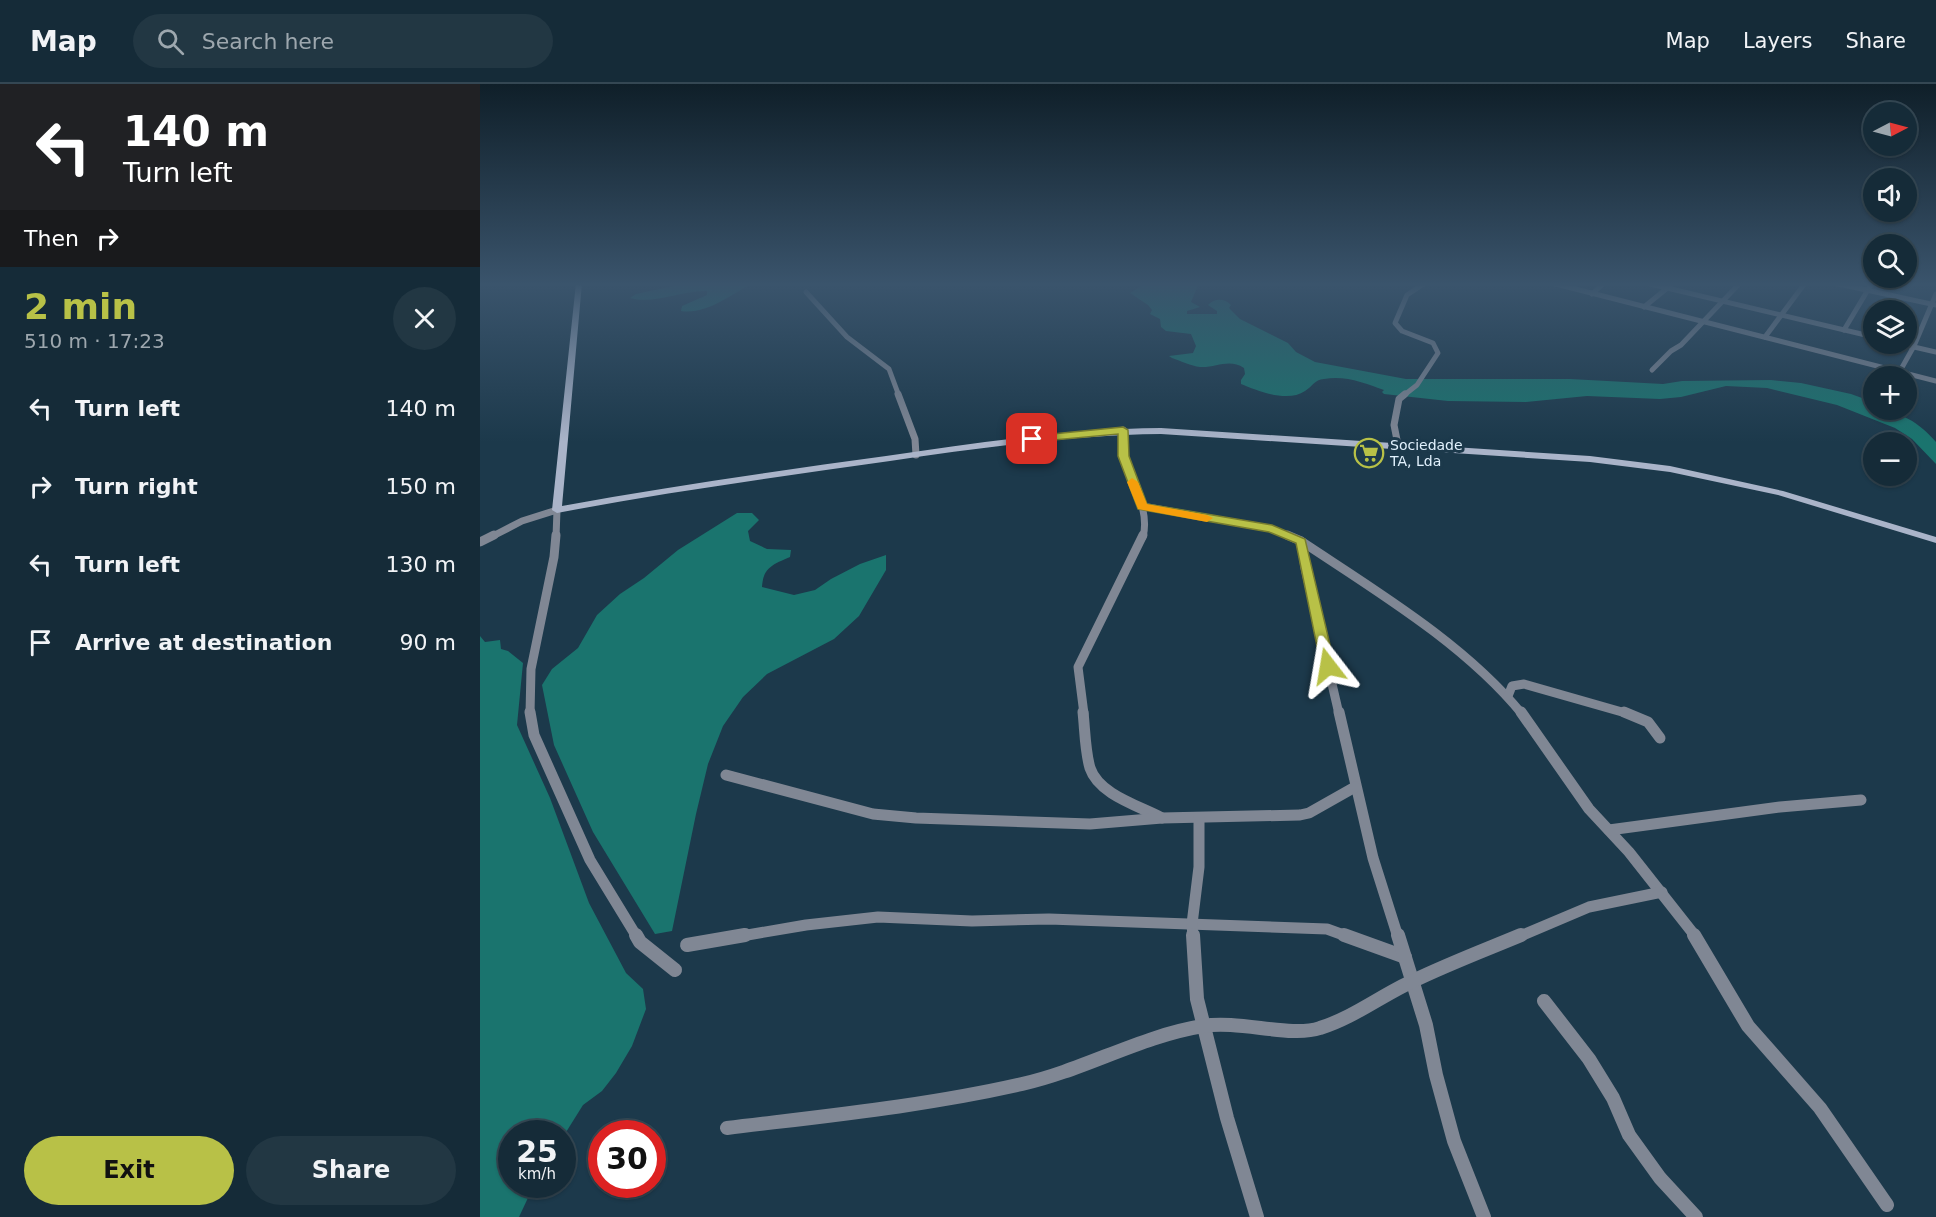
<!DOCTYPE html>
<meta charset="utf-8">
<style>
body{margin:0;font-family:"DejaVu Sans",sans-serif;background:#223743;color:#f1f3f6;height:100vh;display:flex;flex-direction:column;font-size:22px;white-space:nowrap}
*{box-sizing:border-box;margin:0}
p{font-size:20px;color:#9da7ae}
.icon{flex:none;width:33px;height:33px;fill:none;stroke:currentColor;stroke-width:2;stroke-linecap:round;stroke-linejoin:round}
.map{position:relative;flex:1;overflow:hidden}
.sheet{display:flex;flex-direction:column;background:#152b38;width:480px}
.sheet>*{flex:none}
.banner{background:#202124;color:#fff;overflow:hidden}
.needle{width:39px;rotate:84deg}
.controls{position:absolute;left:1383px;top:18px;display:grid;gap:12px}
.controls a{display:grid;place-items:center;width:54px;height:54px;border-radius:50%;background:#152b38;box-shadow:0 2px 4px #0004,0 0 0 2px #344753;font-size:30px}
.speed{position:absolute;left:18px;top:1036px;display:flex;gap:12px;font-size:30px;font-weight:700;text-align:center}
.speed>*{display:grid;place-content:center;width:78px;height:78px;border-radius:50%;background:#152b38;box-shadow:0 2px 4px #0004,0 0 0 2px #344753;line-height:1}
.speed small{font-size:15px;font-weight:400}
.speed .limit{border:9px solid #d22;background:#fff;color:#111}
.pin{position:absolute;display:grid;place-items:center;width:51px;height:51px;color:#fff;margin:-26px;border-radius:12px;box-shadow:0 3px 9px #0006}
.me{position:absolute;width:66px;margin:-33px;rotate:346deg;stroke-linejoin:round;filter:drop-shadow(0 0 4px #0008)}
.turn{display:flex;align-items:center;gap:21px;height:126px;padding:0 24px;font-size:27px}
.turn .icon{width:78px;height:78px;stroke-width:2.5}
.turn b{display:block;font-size:42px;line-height:51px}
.then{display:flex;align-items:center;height:57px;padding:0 24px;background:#0003;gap:12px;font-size:22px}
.round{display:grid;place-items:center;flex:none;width:63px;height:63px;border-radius:32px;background:#223743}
.headline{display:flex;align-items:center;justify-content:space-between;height:102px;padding:0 24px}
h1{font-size:36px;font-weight:700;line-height:45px;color:#b8c147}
.button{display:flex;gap:12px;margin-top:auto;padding:12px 24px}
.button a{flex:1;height:69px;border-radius:36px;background:#b8c147;color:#111;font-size:24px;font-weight:700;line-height:69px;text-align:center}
.button a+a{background:#223743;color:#f1f3f6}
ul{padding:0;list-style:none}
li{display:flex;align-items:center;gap:18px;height:78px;padding:0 24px}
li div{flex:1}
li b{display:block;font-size:22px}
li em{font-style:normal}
header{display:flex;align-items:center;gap:36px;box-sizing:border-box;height:84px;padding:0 30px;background:#152b38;border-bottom:2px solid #344753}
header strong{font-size:28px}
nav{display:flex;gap:33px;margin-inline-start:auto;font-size:21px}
.search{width:420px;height:54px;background:#223743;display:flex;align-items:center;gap:15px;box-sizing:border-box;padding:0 21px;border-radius:33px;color:#9da7ae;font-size:22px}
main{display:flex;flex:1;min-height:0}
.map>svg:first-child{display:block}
.water{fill:#1a746e}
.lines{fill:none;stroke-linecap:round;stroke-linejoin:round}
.minor-far4{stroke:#808794;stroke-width:5}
.minor-far3{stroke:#808794;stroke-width:7}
.minor-far2{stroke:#808794;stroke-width:9}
.minor-far1{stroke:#808794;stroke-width:11}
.minor{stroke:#808794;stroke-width:14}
.secondary{fill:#aab4c9;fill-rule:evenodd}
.route{fill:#b8c147;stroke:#787d2e;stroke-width:1.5}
.slow{fill:#f59e0b}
.labels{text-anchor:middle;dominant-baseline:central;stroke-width:6;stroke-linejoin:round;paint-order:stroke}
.far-poi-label{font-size:14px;fill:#e1f1fd;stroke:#1c394b;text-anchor:start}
</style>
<header>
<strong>Map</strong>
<div class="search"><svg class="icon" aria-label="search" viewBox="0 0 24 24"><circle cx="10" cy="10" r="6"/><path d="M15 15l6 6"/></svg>Search here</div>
<nav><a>Map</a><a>Layers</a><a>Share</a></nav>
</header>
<main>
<section class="sheet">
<div class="banner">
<div class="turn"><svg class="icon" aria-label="left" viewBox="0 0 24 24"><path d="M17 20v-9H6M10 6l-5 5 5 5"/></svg><div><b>140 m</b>Turn left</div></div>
<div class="then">Then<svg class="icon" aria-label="right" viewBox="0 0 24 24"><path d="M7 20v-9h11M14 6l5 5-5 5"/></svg></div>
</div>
<div class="headline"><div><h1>2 min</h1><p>510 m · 17:23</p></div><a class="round"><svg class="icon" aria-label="close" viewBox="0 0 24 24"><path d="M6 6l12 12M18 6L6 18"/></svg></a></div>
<ul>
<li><svg class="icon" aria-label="left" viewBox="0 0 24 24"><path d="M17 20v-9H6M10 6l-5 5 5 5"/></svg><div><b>Turn left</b></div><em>140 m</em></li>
<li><svg class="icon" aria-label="right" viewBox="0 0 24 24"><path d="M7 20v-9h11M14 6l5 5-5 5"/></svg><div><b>Turn right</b></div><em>150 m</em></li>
<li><svg class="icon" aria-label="left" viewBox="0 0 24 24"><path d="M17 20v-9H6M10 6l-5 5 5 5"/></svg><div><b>Turn left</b></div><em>130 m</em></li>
<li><svg class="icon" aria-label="arrive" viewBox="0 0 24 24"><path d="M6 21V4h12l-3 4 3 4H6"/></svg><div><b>Arrive at destination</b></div><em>90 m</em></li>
</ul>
<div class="button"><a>Exit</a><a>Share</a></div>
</section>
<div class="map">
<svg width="1456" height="1133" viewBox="0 0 1456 1133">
<rect width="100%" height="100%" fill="#1c394b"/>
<g class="water">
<path d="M208,199H273C252,210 226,231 201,227L202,222L227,211V207C202,206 174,221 150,214L156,210Z"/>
<path d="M666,199H719L711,218L720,223L707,227V230H737V227L728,221C734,214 745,214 751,221L749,224L760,235L808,259L816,268L835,278L926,295H1090L1183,300L1202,297L1291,296L1321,299L1371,310L1393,318L1394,326C1419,326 1440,339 1456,358V380L1432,355L1415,344L1357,321L1287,304L1246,302L1201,313L1180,315L1107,312L1046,318L968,317L904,310L902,308L904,306C885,299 865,291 844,295C834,296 833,302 825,307C808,319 778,307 761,300V296L765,290L764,284C749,274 736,284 720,283C711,282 701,277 692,274L689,272L713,269L716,262L711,250L686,247L681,243L680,235L670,230L672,226L668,221L650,209Z"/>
<path d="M257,429H272L279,436L268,447L270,457L287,465L311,466L310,473C294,480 283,483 282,503L314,511L335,506L351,495L380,480L406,471V486L379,532L354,555L287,590L263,613L243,642L228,680L216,730L192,847L175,850L113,748L74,661L62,601L72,585L98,564L117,531L140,510L164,494L198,466Z"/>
<path d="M0,552L5,558L20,556L21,565L28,567L43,579L37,641L70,714L109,819L146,889L163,905L166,925L152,962L136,989L122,1007L103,1021L83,1053L82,1050H32V1101H54L39,1133H0Z"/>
</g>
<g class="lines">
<g class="minor-far4">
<path d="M1072,199L1456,297"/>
<path d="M1166,199L1394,253"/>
<path d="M1354,199L1456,221"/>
<path d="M326,208L367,253L409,285L419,312"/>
<path d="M1112,210L1124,199"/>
<path d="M1164,223L1191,201"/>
<path d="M1364,246L1392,199"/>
<path d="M1285,253L1325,199"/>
<path d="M1421,260L1456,268"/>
<path d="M1172,286L1191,267L1201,261L1260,199"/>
<path d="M1420,287L1434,262L1456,210"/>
<path d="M923,312L937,301L958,269L953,259L922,247L915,239L927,211L945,199"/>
</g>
<g class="minor-far3">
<path d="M418,310L435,355L436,371"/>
<path d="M643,346C643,355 642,366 645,375C652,399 670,426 663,453"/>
<path d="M918,361L914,341L919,315L925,310"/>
<path d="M662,422L792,445L810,453"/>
<path d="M11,453L42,437L77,426L76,453"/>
</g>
<g class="minor-far2">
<path d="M807,451L821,457C896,507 985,560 1042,630"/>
<path d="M821,457L825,484L859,630"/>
<path d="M0,458L14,451"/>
<path d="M1028,612L1032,602L1044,600L1149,630"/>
<path d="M50,630L51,585L74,473L76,451"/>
<path d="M604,630L598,583L663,451"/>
</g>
<g class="minor-far1">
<path d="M50,628L54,651L110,776L157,853"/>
<path d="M603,628C605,646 605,667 610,684C619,711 660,722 682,734"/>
<path d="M859,628L893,774L918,853"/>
<path d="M1041,628L1109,725L1149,768L1216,853"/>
<path d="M1144,628L1168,638L1180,654"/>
<path d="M246,691L393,730L436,734L610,740L682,734L820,731L829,729L875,703"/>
<path d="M1129,746L1300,723L1381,716"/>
<path d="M256,853L326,841L398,833L492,837L569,835L847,845L869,853"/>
<path d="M713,853L712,840L719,783V734"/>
<path d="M1038,853L1109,823L1182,808"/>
</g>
<g class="minor">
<path d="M156,851L160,858L195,886"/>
<path d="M713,851L717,915L747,1034L777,1133"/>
<path d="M864,851L925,873"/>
<path d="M918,851L946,941L956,991L974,1057L1004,1133"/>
<path d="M1214,851L1268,942L1340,1024L1407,1121"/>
<path d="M207,861L265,851"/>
<path d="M1064,917L1109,975L1133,1014L1149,1051L1180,1094L1216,1133"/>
<path d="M247,1044C345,1032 446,1022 542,1000C604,986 661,952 723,942C760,936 811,954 840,944C873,934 902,911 933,897C968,880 1005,866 1041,851"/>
</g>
<path class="secondary" d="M96,199H102L82,422C190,402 297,387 406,372C497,359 588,345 681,344L1110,372L1190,382L1303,407L1456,453V459L1298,411L1190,388L1110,378L681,350C590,351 500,364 410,377C298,393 187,408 77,429L72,426Z"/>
</g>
<linearGradient id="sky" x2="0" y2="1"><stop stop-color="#0f1f29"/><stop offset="0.56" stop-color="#3a546c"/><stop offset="1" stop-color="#3a546c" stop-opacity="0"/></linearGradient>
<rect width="1456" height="358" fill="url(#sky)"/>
<path class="route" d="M643,343L648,346L649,372L667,420L792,441L825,455L855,582L853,586H843L841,582L816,459L789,448L658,425L638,372V350L552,358L547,355L552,352Z"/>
<path class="slow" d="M652,394L658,398L667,420L727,431L733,434L727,438L658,425L647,398Z"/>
<defs>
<g id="supermarket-ring" transform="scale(1.5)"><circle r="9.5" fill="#1c394b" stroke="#b8c147" stroke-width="1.5"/><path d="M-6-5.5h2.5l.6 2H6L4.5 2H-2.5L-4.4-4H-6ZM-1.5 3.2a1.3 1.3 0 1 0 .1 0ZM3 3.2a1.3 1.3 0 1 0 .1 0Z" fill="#b8c147"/></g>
</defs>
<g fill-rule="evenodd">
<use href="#supermarket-ring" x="889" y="369"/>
</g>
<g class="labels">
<g class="far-poi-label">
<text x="910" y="361">Sociedade<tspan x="910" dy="16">TA, Lda</tspan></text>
</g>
</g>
</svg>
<div class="controls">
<a><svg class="needle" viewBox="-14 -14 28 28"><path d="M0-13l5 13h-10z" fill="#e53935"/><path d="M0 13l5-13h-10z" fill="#9da7ae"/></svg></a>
<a><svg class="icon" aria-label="sound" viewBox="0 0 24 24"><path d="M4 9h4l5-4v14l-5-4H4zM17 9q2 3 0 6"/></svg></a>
<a><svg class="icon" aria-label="search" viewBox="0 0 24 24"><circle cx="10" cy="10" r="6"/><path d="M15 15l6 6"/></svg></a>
<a><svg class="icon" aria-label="layers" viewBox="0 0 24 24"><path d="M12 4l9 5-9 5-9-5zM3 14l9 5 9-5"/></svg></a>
<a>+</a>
<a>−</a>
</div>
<div class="speed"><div>25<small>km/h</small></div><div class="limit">30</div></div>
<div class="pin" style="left:552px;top:355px;background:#d93025"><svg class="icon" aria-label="arrive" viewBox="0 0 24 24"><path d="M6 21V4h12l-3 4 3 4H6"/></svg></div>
<svg class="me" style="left:848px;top:582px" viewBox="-20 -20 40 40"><path d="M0-17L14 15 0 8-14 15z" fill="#b8c147" stroke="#fff" stroke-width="4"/></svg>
</div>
</main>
